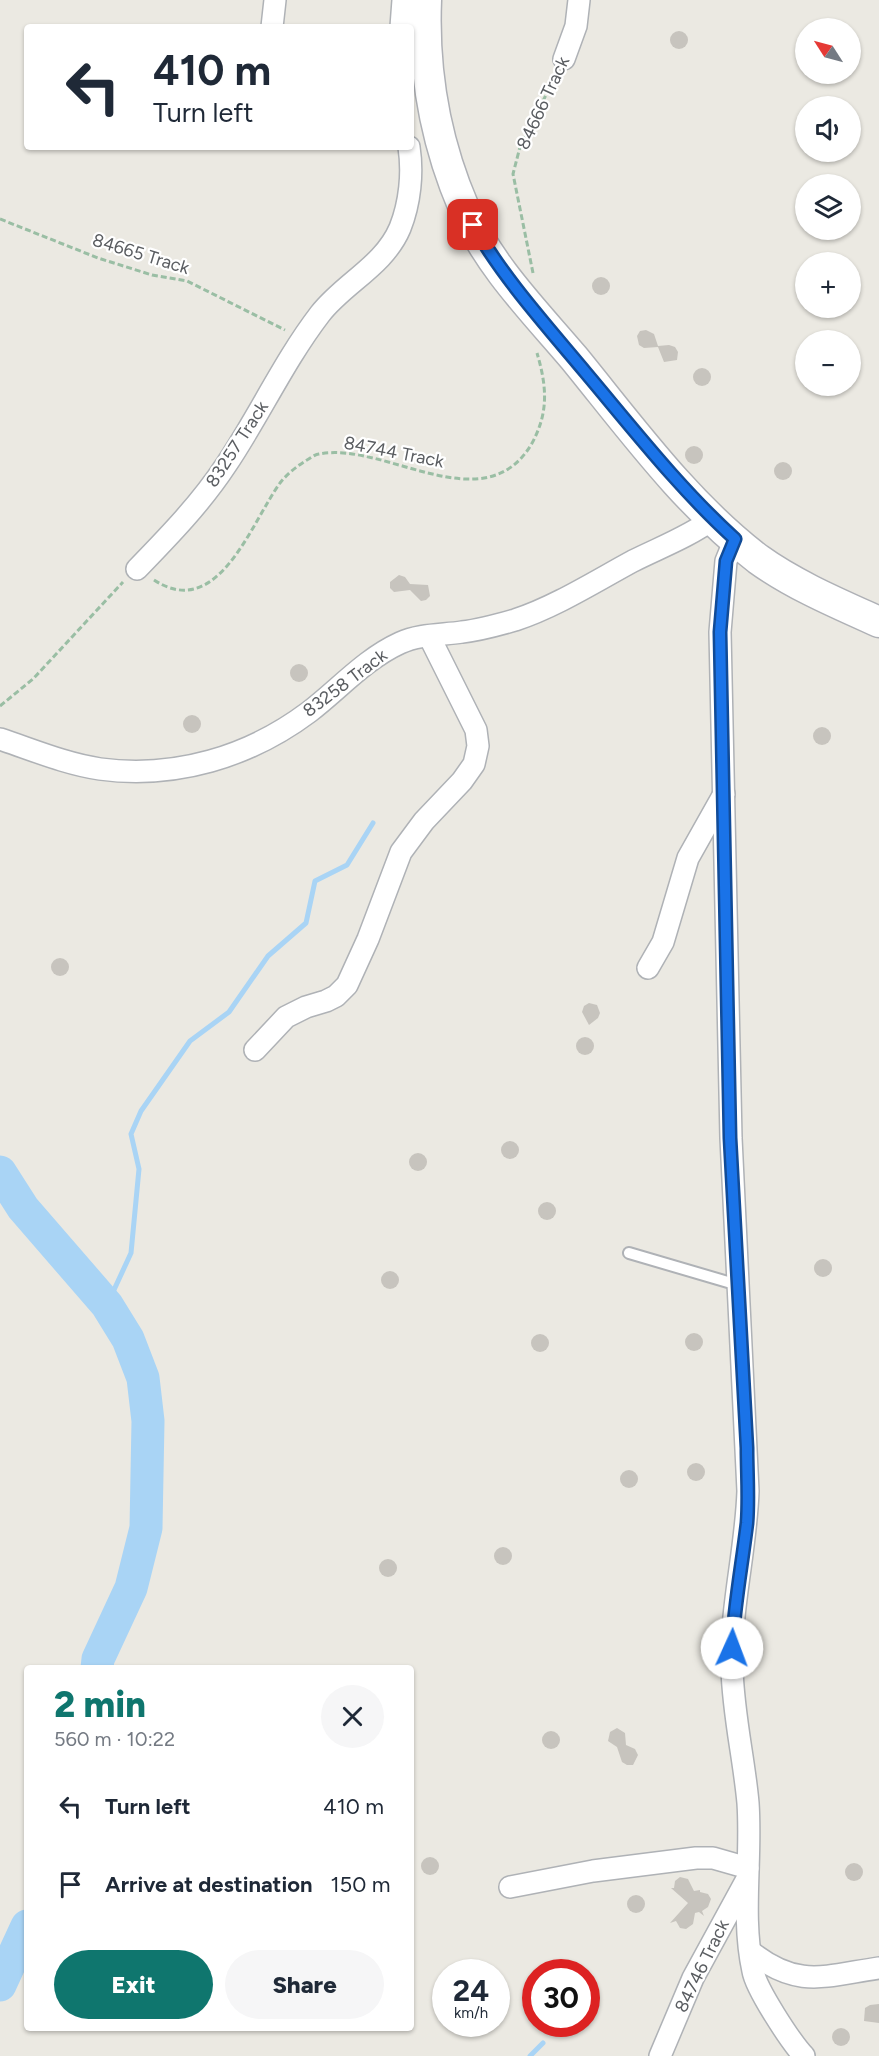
<!DOCTYPE html>
<meta charset="utf-8">
<style>
body{margin:0;font-family:Figtree,sans-serif;background:#f6f6f7;color:#1f2937;height:100vh;display:flex;flex-direction:column;font-size:22px;white-space:nowrap}
*{box-sizing:border-box;margin:0}
p{font-size:20px;color:#747a83}
.icon{flex:none;width:33px;height:33px;fill:none;stroke:currentColor;stroke-width:2;stroke-linecap:round;stroke-linejoin:round}
.map{position:relative;flex:1;overflow:hidden}
.side{position:absolute;left:24px;top:1665px;width:390px;height:366px;display:flex;flex-direction:column;background:#fff;border-radius:6px;box-shadow:0 2px 4px #0004}
.side>*{flex:none}
.banner{position:absolute;left:24px;top:24px;width:390px;height:126px;border-radius:6px;box-shadow:0 2px 4px #0004;background:#fff;color:#1f2937;overflow:hidden}
.needle{width:39px;rotate:306deg}
.controls{position:absolute;left:795px;top:18px;display:grid;gap:12px}
.controls a{display:grid;place-items:center;width:66px;height:66px;border-radius:50%;background:#fff;box-shadow:0 2px 4px #0004;font-size:30px}
.speed{position:absolute;left:432px;top:1959px;display:flex;gap:12px;font-size:30px;font-weight:700;text-align:center}
.speed>*{display:grid;place-content:center;width:78px;height:78px;border-radius:50%;background:#fff;box-shadow:0 2px 4px #0004;line-height:1}
.speed small{font-size:15px;font-weight:400}
.speed .limit{border:9px solid #d22;background:#fff;color:#111}
.pin{position:absolute;display:grid;place-items:center;width:51px;height:51px;color:#fff;margin:-26px;border-radius:12px;box-shadow:0 3px 9px #0006}
.me{position:absolute;width:66px;margin:-33px;rotate:2deg;stroke-linejoin:round;filter:drop-shadow(0 0 4px #0008)}
.turn{display:flex;align-items:center;gap:21px;height:126px;padding:0 30px;font-size:27px}
.turn .icon{width:78px;height:78px;stroke-width:2.5}
.turn b{display:block;font-size:42px;line-height:51px}
.round{display:grid;place-items:center;flex:none;width:63px;height:63px;border-radius:32px;background:#f6f6f7}
.headline{display:flex;align-items:center;justify-content:space-between;height:102px;padding:0 30px}
h1{font-size:36px;font-weight:800;line-height:45px;color:#0f766e}
.action{display:flex;gap:12px;margin-top:auto;padding:12px 30px}
.action a{flex:1;height:69px;border-radius:36px;background:#0f766e;color:#fff;font-size:24px;font-weight:800;line-height:69px;text-align:center}
.action a+a{background:#f6f6f7;color:#1f2937}
ul{padding:0;list-style:none}
li{display:flex;align-items:center;gap:18px;height:78px;padding:0 30px}
li div{flex:1}
li b{display:block;font-size:22px}
li em{font-style:normal}
.map>svg:first-child{display:block}
.lines{fill:none;stroke-linecap:round;stroke-linejoin:round}
.stream{stroke:#a9d4f5;stroke-width:5}
.river{stroke:#a9d4f5;stroke-width:33}
.building{fill:#c7c4be}
.lane-casing{stroke:#afb2b6;stroke-width:14}
.street-casing{stroke:#afb2b6;stroke-width:24}
.secondary-casing{stroke:#afb1b6;stroke-width:33}
.path{stroke:#9abea4;stroke-width:3;stroke-dasharray:6 3;stroke-linecap:butt}
.lane{stroke:#fff;stroke-width:10}
.street{stroke:#fff;stroke-width:21}
.secondary{stroke:#fff;stroke-width:30}
.route-casing{stroke:#114b97;stroke-width:15}
.route{stroke:#1a73e8;stroke-width:10}
.labels{text-anchor:middle;dominant-baseline:central;stroke-width:4.5;stroke-linejoin:round;paint-order:stroke}
.street-label{font-size:18px;fill:#5a5d61;stroke:#fff}
</style>
<div class="map">
<svg width="879" height="2056" viewBox="0 0 879 2056">
<rect width="100%" height="100%" fill="#ebe9e2"/>
<g class="lines">
<g class="stream">
<path d="M107,1305L131,1253L139,1169L131,1134L141,1111L190,1041L229,1012L268,956L306,923L315,881L347,865L373,823"/>
<path d="M530,2056L543,2043"/>
</g>
<g class="river">
<path d="M0,1172L23,1208L107,1305L128,1339L143,1378L148,1421L146,1528L131,1588L98,1659L97,1668"/>
<path d="M0,1985L27,1926"/>
</g>
</g>
<g class="building">
<circle cx="679" cy="40" r="9"/>
<circle cx="601" cy="286" r="9"/>
<path d="M646,330L654,334L658,346L669,345L675,347L678,352L677,360L664,362L658,347L644,348L639,345L637,336L640,331Z"/>
<circle cx="702" cy="377" r="9"/>
<circle cx="694" cy="455" r="9"/>
<circle cx="783" cy="471" r="9"/>
<path d="M399,575L405,577L410,584L428,585L430,596L426,600L421,601L410,590L394,592L390,588V582Z"/>
<circle cx="299" cy="673" r="9"/>
<circle cx="192" cy="724" r="9"/>
<circle cx="822" cy="736" r="9"/>
<circle cx="60" cy="967" r="9"/>
<path d="M589,1003L597,1005L600,1013L598,1018L589,1025L582,1012L584,1006Z"/>
<circle cx="585" cy="1046" r="9"/>
<circle cx="510" cy="1150" r="9"/>
<circle cx="418" cy="1162" r="9"/>
<circle cx="547" cy="1211" r="9"/>
<circle cx="823" cy="1268" r="9"/>
<circle cx="390" cy="1280" r="9"/>
<circle cx="694" cy="1342" r="9"/>
<circle cx="540" cy="1343" r="9"/>
<circle cx="696" cy="1472" r="9"/>
<circle cx="629" cy="1479" r="9"/>
<circle cx="503" cy="1556" r="9"/>
<circle cx="388" cy="1568" r="9"/>
<path d="M617,1728L625,1733L626,1745L635,1749L638,1755L633,1765H627L622,1762L617,1747L608,1741L610,1732Z"/>
<circle cx="551" cy="1740" r="9"/>
<circle cx="430" cy="1866" r="9"/>
<circle cx="854" cy="1872" r="9"/>
<path d="M680,1877L688,1879L694,1891L700,1890V1892L708,1894L711,1899L708,1907L702,1911L704,1916L699,1912L695,1913L693,1924L686,1929L680,1928L676,1921L670,1923L688,1903L671,1888H674L675,1881Z"/>
<circle cx="636" cy="1904" r="9"/>
<path d="M879,2004V2023L864,2021L865,2008L870,2005Z"/>
<circle cx="841" cy="2037" r="9"/>
</g>
<g class="lines">
<g class="lane-casing">
<path id="lane" d="M629,1253L738,1285"/>
</g>
<g class="street-casing">
<g id="street">
<path d="M272,27L275,0"/>
<path d="M401,27L403,0"/>
<path d="M564,59L576,26L579,0"/>
<path d="M735,539L726,561L720,632L731,1138L748,1491C746,1551 730,1608 732,1668C733,1714 744,1758 748,1803C752,1859 741,1916 753,1971C756,1989 791,2042 804,2056"/>
<path d="M137,569C169,536 201,503 226,465C259,416 284,361 320,314C344,283 384,266 400,228C410,203 413,173 409,147"/>
<path d="M0,739C33,750 66,764 100,769C175,779 249,757 309,712C339,689 365,659 400,643C419,634 442,635 462,632C480,630 498,625 515,620C555,607 596,581 633,561C661,547 688,537 713,519"/>
<path d="M648,968L663,942L688,858L724,794"/>
<path d="M255,1050L286,1017L306,1007L326,1001L336,996L347,985L368,939L401,852L424,821L462,781L474,764L478,746L476,730L429,636"/>
<path d="M510,1887L593,1871L696,1858H713L748,1868"/>
<path d="M751,1952C798,1989 824,1976 879,1968"/>
<path d="M660,2056L693,1978L747,1879"/>
</g>
</g>
<g class="secondary-casing">
<path id="secondary" d="M426,0C423,73 435,141 464,208C488,265 535,312 574,358C631,428 686,504 758,559C794,585 839,604 879,622"/>
</g>
<g class="path">
<path d="M0,219L98,258L152,275L187,281L285,330"/>
<path d="M533,273L513,174L520,147L556,75"/>
<path d="M154,580C218,622 251,523 280,483C287,474 297,466 307,460C311,458 315,454 319,454C385,441 483,523 531,445C549,413 547,387 537,353"/>
<path d="M0,706L33,679L123,582"/>
</g>
<use href="#lane" class="lane"/>
<use href="#street" class="street"/>
<use href="#secondary" class="secondary"/>
</g>
<g class="lines">
<g class="route-casing">
<path id="route" d="M473,225C504,279 546,325 586,373C634,430 680,489 735,539L726,561L720,632L730,1138L747,1448C747,1473 749,1498 747,1523C742,1565 734,1606 732,1648"/>
</g>
<use href="#route" class="route"/>
</g>
<g class="labels">
<g class="street-label">
<text transform="translate(543 103) rotate(-65)">84666 Track</text>
<text transform="translate(141 254) rotate(17)">84665 Track</text>
<text transform="translate(237 444) rotate(-57)">83257 Track</text>
<text transform="translate(394 452) rotate(11)">84744 Track</text>
<text transform="translate(345 683) rotate(-37)">83258 Track</text>
<text transform="translate(702 1966) rotate(-64)">84746 Track</text>
</g>
</g>
</svg>
<div class="controls">
<a><svg class="needle" viewBox="-14 -14 28 28"><path d="M0-13l5 13h-10z" fill="#e53935"/><path d="M0 13l5-13h-10z" fill="#747a83"/></svg></a>
<a><svg class="icon" aria-label="sound" viewBox="0 0 24 24"><path d="M4 9h4l5-4v14l-5-4H4zM17 9q2 3 0 6"/></svg></a>
<a><svg class="icon" aria-label="layers" viewBox="0 0 24 24"><path d="M12 4l9 5-9 5-9-5zM3 14l9 5 9-5"/></svg></a>
<a>+</a>
<a>−</a>
</div>
<div class="speed"><div>24<small>km/h</small></div><div class="limit">30</div></div>
<div class="pin" style="left:473px;top:225px;background:#d93025"><svg class="icon" aria-label="arrive" viewBox="0 0 24 24"><path d="M6 21V4h12l-3 4 3 4H6"/></svg></div>
<svg class="me" style="left:732px;top:1648px" viewBox="-20 -20 40 40"><circle r="19" fill="#fff"/><path d="M0-13L10 11 0 6-10 11z" fill="#1a73e8"/></svg>
<div class="banner">
<div class="turn"><svg class="icon" aria-label="left" viewBox="0 0 24 24"><path d="M17 20v-9H6M10 6l-5 5 5 5"/></svg><div><b>410 m</b>Turn left</div></div>
</div>
<section class="side">
<div class="headline"><div><h1>2 min</h1><p>560 m · 10:22</p></div><a class="round"><svg class="icon" aria-label="close" viewBox="0 0 24 24"><path d="M6 6l12 12M18 6L6 18"/></svg></a></div>
<ul>
<li><svg class="icon" aria-label="left" viewBox="0 0 24 24"><path d="M17 20v-9H6M10 6l-5 5 5 5"/></svg><div><b>Turn left</b></div><em>410 m</em></li>
<li><svg class="icon" aria-label="arrive" viewBox="0 0 24 24"><path d="M6 21V4h12l-3 4 3 4H6"/></svg><div><b>Arrive at destination</b></div><em>150 m</em></li>
</ul>
<div class="action"><a>Exit</a><a>Share</a></div>
</section>
</div>
